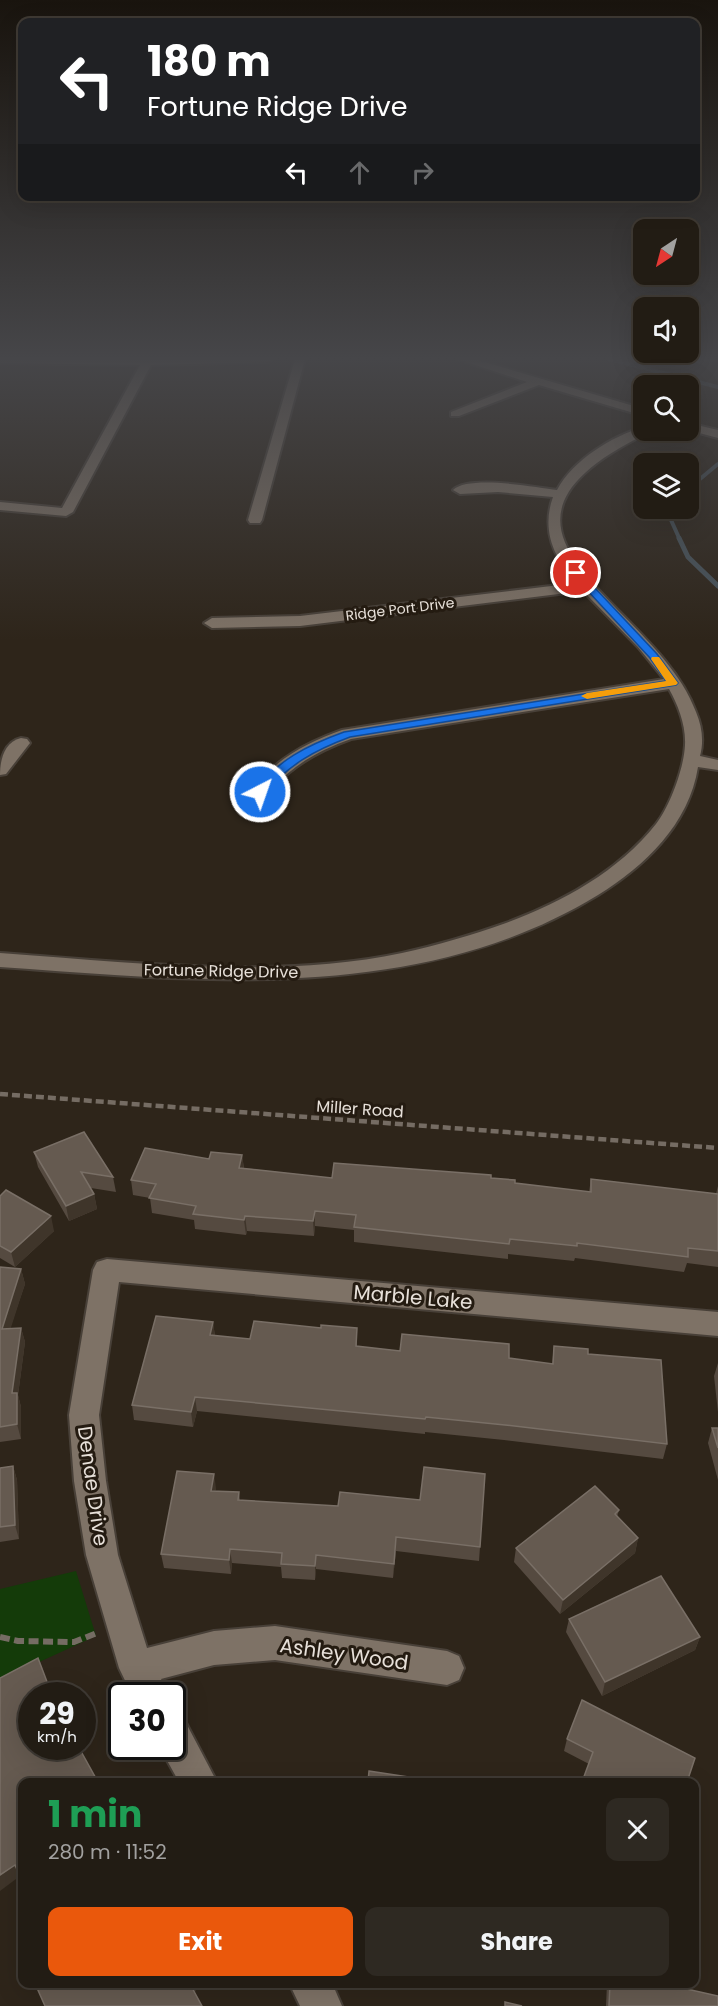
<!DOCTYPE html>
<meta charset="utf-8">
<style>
body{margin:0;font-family:Poppins,sans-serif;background:#2e2922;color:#f1f3f6;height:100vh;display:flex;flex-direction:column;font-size:22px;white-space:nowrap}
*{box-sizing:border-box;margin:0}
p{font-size:20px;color:#a2a1a0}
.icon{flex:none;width:33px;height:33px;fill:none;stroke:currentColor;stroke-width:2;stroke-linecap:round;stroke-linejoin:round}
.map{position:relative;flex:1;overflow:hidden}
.details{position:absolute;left:18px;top:1778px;width:681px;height:210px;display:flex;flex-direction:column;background:#221c14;border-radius:12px;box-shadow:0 6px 24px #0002,0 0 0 2px #3f3a34}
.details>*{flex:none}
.hud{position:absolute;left:18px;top:18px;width:682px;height:183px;border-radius:12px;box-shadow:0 6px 24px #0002,0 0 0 2px #3f3a34;background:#202124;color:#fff;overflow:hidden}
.needle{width:39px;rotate:216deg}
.fabs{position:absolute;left:633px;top:219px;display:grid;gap:12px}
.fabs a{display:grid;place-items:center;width:66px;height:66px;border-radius:12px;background:#221c14;box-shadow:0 6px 24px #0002,0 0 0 2px #3f3a34;font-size:30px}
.speed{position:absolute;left:18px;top:1682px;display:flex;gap:12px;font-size:30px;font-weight:700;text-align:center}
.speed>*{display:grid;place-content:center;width:78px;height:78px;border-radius:50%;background:#221c14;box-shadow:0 6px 24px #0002,0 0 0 2px #3f3a34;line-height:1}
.speed small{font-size:15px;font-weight:400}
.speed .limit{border:3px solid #111;border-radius:9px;background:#fff;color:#111}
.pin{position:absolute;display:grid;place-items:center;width:51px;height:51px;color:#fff;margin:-26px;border:3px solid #fff;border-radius:50%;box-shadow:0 2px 6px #0007}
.me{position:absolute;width:66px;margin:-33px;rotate:41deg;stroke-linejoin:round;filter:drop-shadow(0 0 4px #0008)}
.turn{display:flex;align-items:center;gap:21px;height:126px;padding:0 30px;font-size:27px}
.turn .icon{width:78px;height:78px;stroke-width:2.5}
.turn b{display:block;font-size:42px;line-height:51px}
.lanes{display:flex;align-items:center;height:57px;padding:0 30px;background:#0003;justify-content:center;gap:30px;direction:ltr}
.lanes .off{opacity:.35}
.round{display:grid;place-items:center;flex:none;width:63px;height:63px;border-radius:12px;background:#2e2922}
.head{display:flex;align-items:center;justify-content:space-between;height:102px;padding:0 30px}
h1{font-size:36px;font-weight:700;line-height:45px;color:#1e9e55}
.primary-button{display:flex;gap:12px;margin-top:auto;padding:12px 30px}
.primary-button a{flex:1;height:69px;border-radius:12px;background:#ea580c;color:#fff;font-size:24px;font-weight:700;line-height:69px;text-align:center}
.primary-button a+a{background:#2e2922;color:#f1f3f6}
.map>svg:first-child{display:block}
.green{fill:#143b09}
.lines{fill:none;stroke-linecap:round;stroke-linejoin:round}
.stream-far1{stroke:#48535a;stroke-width:4}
.stream{stroke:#48535a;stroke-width:5}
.minor-casing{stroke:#484038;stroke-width:4}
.path-far1{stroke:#756c63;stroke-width:4.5;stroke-dasharray:8 4;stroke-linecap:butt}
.path{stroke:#756c63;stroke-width:6;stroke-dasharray:10 4.5;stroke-linecap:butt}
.minor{fill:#7e7266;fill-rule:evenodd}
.wall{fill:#554a40}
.shaded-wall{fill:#3f352a}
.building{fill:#655a50;stroke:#796f66;stroke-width:1.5}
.route{fill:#1a73e8;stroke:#114b97;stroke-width:1.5}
.slow{fill:#f59e0b}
.labels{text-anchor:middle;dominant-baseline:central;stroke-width:6;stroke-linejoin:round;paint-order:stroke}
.far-street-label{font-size:14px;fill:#e7e0d9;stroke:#241b11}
.street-label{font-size:16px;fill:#e7e0d9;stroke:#241b11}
.near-street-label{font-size:20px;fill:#e7e0d9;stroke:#241b11}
</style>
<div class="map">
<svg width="718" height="2006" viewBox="0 0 718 2006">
<rect width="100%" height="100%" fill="#2e251a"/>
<path class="green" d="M76,1571L96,1636L0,1680V1589Z"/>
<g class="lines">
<g class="stream-far1">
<path d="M609,359L718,387"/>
<path d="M688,489L718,464"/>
<path d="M677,508L671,520L680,540"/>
</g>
<path class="stream" d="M679,538L688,557L718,586"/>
<g class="minor-casing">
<g id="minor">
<path d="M0,359H273L268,362L151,365L73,512L66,516L0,510V502L62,508L140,365L0,363Z"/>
<path d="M295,359H305L262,520L260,523H250L248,520Z"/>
<path d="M457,359H474L644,409V416L539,385L459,416H451V412L527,382Z"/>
<path d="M688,423L718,430V438L688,430Z"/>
<path d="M644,427V430H650L648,433C443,532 656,601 696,712C702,726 704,742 700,756L718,760V770L698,767C689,824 645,866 598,895C418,1005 200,981 0,967V953C129,962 275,980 402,953C438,945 472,935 506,923C562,902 618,872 656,824C670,806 684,768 685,745C686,725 678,705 669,689L351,739C323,749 297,762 276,785C268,793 266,799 253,796L251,792C273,760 306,743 342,730L664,679L638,647L583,591L300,626L212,628L204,623L212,618L300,616L576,583C554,558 541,530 553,497L498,492L460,494L453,490C469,475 535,487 557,490C573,460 612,436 644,427Z"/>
<path d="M21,738L27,739L30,743L6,774L0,775C0,760 4,742 21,738Z"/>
<path d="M107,1259L718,1312V1336L119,1282L99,1415L106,1481L118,1555L147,1648L214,1631L275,1626L447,1651L459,1656L464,1668L459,1680L447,1685L275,1660L214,1665L161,1679L169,1695H132L119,1668L86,1555L74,1481L69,1415L93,1270L97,1262Z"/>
<path d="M172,1716L185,1721L217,1782H179L159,1746H172Z"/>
<path d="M289,1983H332L342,2006H300Z"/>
</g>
</g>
<path class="path-far1" d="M0,1094L718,1148"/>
<path class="path" d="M0,1637L18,1641L74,1642L97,1633"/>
<use href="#minor" class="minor"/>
</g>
<g class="wall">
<path d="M695,359H718V363Z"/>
<path d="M34,1152L113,1177L116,1192L91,1188L94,1194L97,1209L69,1221L38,1167Z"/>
<path d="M242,1155L244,1168L332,1178H491L515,1183L589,1192L591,1179L716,1194L718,1186V1267L687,1263L684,1272L575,1258L574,1261L508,1254V1259L354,1242V1230L315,1226L314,1236L247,1231L246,1235L195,1229L194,1220L152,1213L150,1198L133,1195L131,1180L209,1159Z"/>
<path d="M0,1196L54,1231L15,1267L0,1258Z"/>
<path d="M0,1267L21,1269L25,1284L10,1328H21L25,1342L18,1395L21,1407V1439L0,1442Z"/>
<path d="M213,1322L215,1336L250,1339L357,1342V1346L400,1351L509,1358L552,1364L554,1346L588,1354L667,1444L663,1459L504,1440L425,1432V1434L197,1411L193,1427L134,1420L132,1405Z"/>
<path d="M718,1363V1412L714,1376Z"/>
<path d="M712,1428H718V1480L708,1443Z"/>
<path d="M13,1466L17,1480L19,1539L0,1542V1468Z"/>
<path d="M216,1488L215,1491L239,1492L240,1500L480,1547L479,1561L396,1551L393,1578L316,1569L315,1580L282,1578L281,1567L232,1563L231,1574L164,1568L161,1554Z"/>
<path d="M619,1510L617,1517L638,1538L635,1553L560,1614L514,1562L516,1548Z"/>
<path d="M569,1619L700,1637L695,1650L602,1696L566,1632Z"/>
<path d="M567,1739L687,1782L589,1764L564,1751Z"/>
<path d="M607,1983H660L718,2006H606Z"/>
</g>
<g class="shaded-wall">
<path d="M242,1155L244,1170L239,1168Z"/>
<path d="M94,1194L97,1209L69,1221L66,1206Z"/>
<path d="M315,1211V1226L314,1236L313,1221Z"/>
<path d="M51,1216L54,1231L15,1267L11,1252Z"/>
<path d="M245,1216L247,1231L246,1235L244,1220Z"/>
<path d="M21,1269L25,1284L6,1343L2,1329Z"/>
<path d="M213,1322L215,1337L210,1335Z"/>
<path d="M21,1328L25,1342L18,1395L21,1407V1439L17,1424L12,1393Z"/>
<path d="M195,1397L197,1411L193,1427L191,1412Z"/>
<path d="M13,1466L17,1480L19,1539L15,1525Z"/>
<path d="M214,1474L216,1488L213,1505L211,1491Z"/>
<path d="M396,1537V1551L393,1578L394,1564Z"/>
<path d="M638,1538L635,1553L560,1614L563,1600Z"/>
<path d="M230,1549L232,1563L231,1574L229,1560Z"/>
<path d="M316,1555V1569L315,1580V1566Z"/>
<path d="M700,1637L695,1650L602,1696L605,1682Z"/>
<path d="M15,1865L20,1876L0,1891V1875Z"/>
<path d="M191,1983H194L196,1991L193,1994L190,1984Z"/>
</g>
<g class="building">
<path d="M84,1132L113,1177L81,1172L94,1194L66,1206L34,1152Z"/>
<path d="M145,1148L209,1159L211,1152L242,1155L239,1168L332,1178L334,1163L491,1175V1178L515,1180V1183L591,1192V1179L718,1194V1251L688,1248V1257L577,1243V1246L510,1239L509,1244L354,1227L356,1215L315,1211L313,1221L245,1216L244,1220L193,1214L196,1206L149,1198L156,1184L131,1180Z"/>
<path d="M6,1190L51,1216L11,1252L0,1246V1196Z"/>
<path d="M0,1267L21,1269L2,1329L21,1328L12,1393H17V1424L0,1427Z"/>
<path d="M156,1316L213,1322L210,1335L250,1339L254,1321L321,1328V1325L357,1328L356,1346L400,1351L402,1334L509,1344V1358L553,1364L554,1346L588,1349V1354L661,1360L667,1444L505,1425L426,1417L425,1419L195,1397L191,1412L132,1405Z"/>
<path d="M712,1428H718V1448Z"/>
<path d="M13,1466L15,1525L0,1527V1468Z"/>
<path d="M424,1467L485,1474L480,1547L396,1537L394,1564L316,1555L315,1566L281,1564L282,1553L230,1549L229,1560L161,1554L177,1471L214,1474L211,1491L239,1492L238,1500L338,1506L340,1492L420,1500Z"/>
<path d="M595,1486L619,1510L615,1514L638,1538L563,1600L516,1548Z"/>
<path d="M661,1576L700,1637L605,1682L569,1619Z"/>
<path d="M38,1658L52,1695H32V1746H78L98,1782H22V1881L15,1865L0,1875V1678Z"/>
<path d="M582,1700L695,1758L687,1782H582L593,1752L567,1739Z"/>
<path d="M369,1771L408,1777V1782H368Z"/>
<path d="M530,1777L533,1782H521Z"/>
<path d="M43,1983H191L190,1984L202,2006H45L37,1988Z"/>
<path d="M610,1983H660L718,1996V2006H609Z"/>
<path d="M505,2002L522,2006H505Z"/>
</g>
<linearGradient id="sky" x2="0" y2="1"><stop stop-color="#19140e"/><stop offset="0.56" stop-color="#464649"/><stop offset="1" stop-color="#464649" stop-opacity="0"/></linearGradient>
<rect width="718" height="640" fill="url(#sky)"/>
<path class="route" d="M573,571H579L657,654L678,683L676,685L350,737C315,750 287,765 264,795H256L254,792C277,760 308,745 344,732L666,681L650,658L573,575Z"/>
<path class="slow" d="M652,657H659L678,683L676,685L587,699L581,696L587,693L666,681L651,659Z"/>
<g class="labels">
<g class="far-street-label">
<text transform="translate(400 609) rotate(-7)">Ridge Port Drive</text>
</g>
<g class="street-label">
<text transform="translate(221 971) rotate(1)">Fortune Ridge Drive</text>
<text transform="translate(360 1109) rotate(4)">Miller Road</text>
</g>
<g class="near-street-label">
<text transform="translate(413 1297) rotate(5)">Marble Lake</text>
<text transform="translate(93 1486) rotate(82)">Denae Drive</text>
<text transform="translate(344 1654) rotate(8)">Ashley Wood</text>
</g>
</g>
</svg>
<div class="fabs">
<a><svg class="needle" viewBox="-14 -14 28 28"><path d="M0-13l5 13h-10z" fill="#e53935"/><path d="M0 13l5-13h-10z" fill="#a2a1a0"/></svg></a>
<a><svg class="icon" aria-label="sound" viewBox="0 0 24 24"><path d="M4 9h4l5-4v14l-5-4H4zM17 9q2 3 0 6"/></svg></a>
<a><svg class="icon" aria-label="search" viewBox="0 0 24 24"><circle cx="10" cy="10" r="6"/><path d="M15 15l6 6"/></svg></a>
<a><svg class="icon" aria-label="layers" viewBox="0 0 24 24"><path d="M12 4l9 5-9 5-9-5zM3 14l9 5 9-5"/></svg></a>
</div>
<div class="speed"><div>29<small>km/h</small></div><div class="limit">30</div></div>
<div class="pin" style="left:576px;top:573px;background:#d93025"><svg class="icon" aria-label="arrive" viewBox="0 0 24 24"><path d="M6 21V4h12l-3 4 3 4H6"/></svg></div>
<svg class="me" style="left:260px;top:792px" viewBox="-20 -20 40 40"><circle r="17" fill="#1a73e8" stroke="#fff" stroke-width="3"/><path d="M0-11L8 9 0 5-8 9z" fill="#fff"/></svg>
<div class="hud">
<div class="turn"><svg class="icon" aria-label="left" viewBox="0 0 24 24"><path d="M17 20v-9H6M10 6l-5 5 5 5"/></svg><div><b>180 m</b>Fortune Ridge Drive</div></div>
<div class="lanes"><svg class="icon" aria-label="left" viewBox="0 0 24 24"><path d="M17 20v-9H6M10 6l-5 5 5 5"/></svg><svg class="icon off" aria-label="ahead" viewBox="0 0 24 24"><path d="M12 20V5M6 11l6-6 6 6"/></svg><svg class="icon off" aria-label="right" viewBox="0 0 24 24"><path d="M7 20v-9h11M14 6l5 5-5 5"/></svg></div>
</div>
<section class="details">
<div class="head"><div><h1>1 min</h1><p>280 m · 11:52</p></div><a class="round"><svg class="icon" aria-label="close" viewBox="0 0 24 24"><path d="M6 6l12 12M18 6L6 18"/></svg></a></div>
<div class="primary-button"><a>Exit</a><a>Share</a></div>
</section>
</div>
